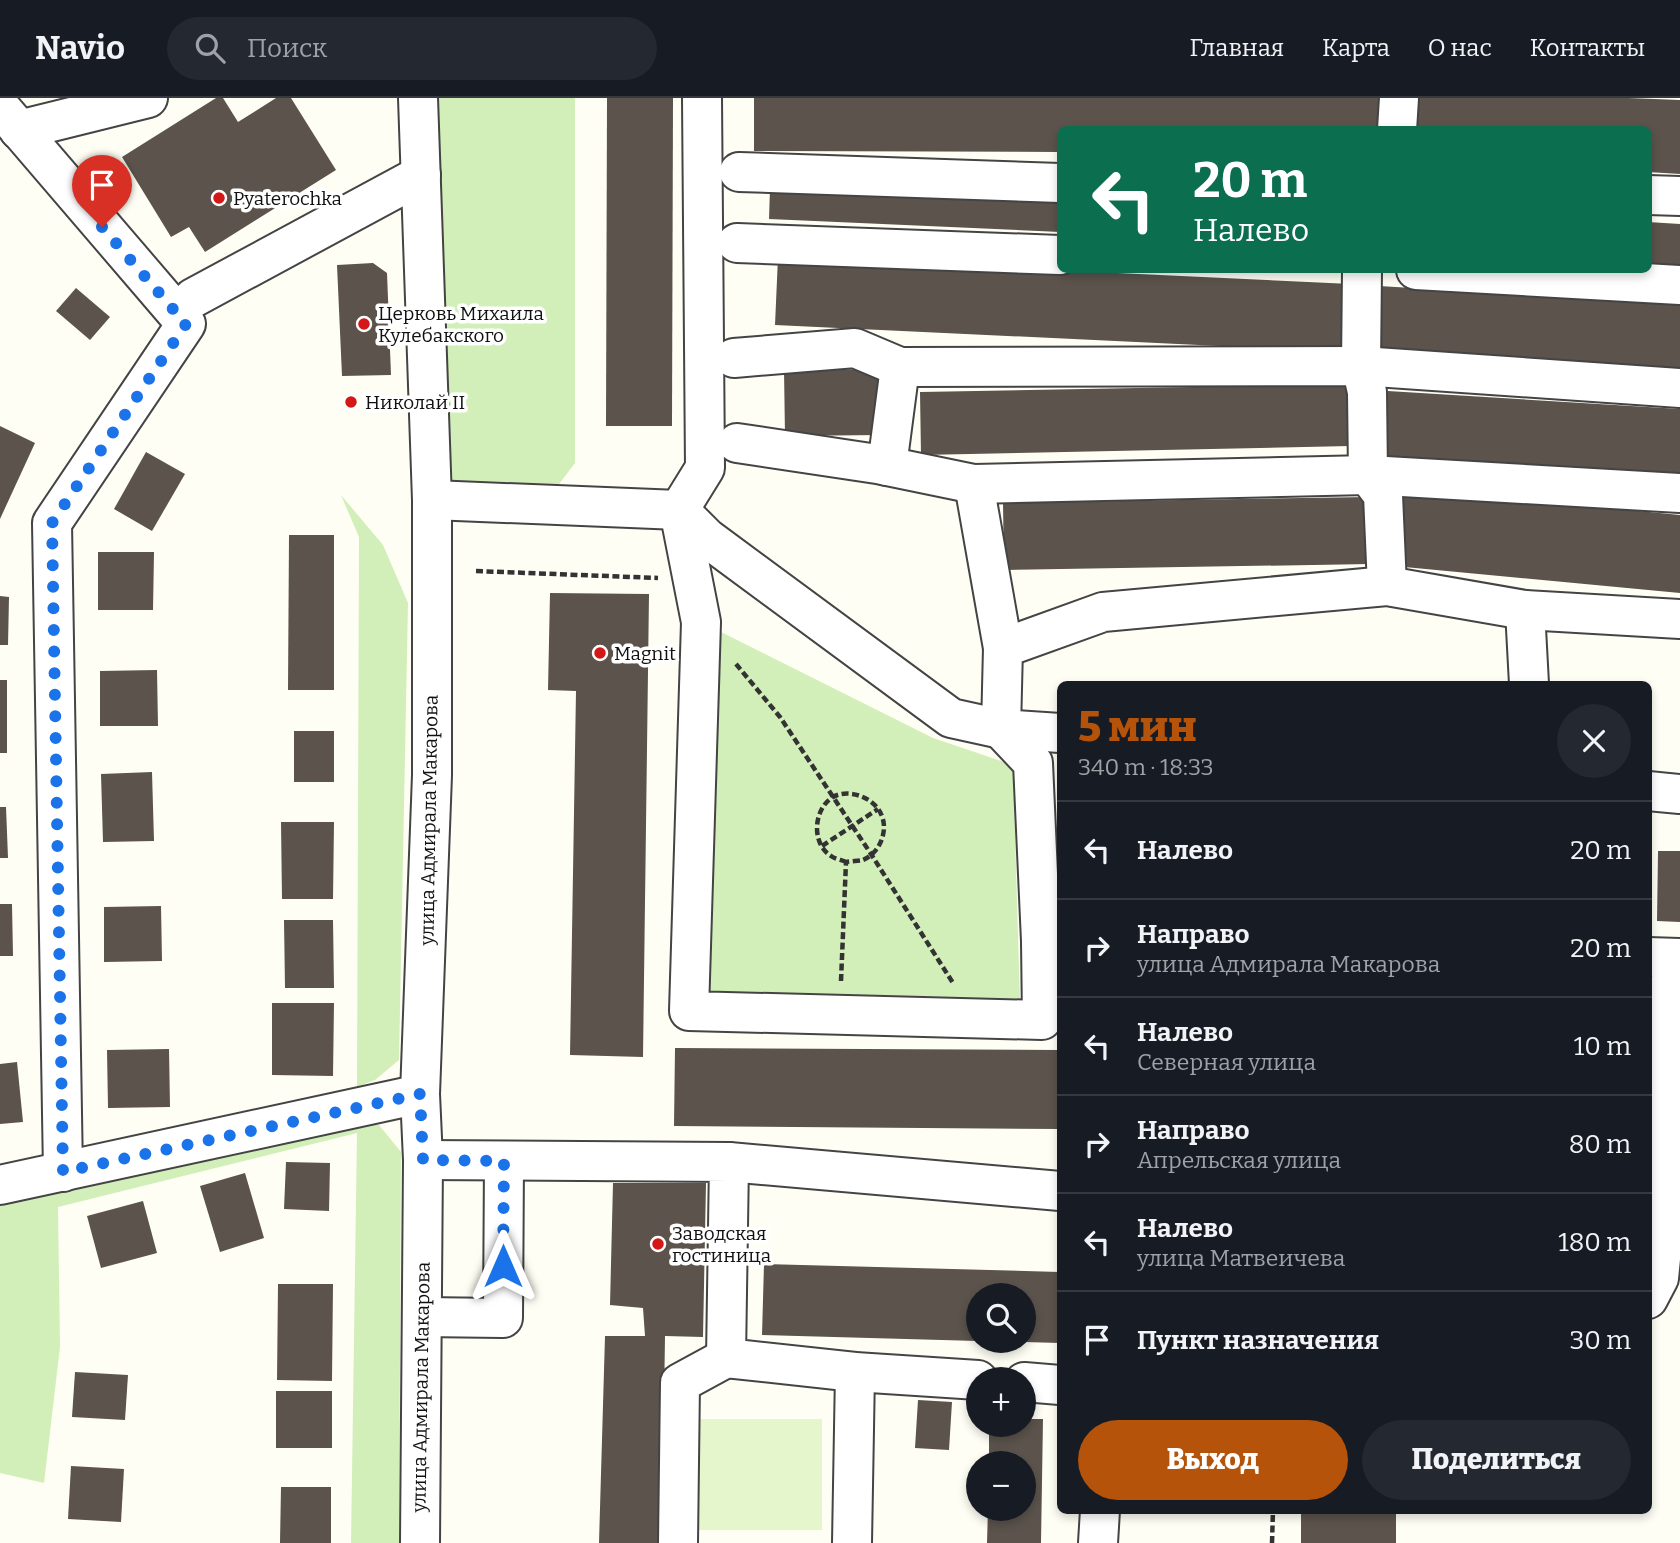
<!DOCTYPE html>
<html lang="ru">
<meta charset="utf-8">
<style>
body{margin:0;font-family:Bitter,serif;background:#242831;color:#f1f3f6;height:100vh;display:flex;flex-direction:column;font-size:26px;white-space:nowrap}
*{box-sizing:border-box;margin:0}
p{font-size:23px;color:#9ea1a6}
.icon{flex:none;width:38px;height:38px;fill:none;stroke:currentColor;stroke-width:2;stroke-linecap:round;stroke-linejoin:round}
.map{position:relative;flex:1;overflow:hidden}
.drawer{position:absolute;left:1057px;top:583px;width:595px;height:833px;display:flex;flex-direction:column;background:#171b24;border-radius:10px;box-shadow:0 4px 10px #0003}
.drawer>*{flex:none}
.guide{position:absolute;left:1057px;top:28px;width:595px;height:147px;border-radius:10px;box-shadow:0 4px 10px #0003;background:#0b6e4f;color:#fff;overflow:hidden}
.fabs{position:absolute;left:966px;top:1185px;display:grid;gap:14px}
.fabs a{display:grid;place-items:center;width:70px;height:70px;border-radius:50%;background:#171b24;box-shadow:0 4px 10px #0003;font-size:35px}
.pin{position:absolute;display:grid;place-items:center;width:60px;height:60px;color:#fff;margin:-72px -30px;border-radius:50% 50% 50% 0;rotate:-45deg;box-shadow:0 0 7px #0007}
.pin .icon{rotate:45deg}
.me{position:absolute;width:77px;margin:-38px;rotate:0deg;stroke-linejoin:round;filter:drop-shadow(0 0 5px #0008)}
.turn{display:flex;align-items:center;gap:24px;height:147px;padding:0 21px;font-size:32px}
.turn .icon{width:91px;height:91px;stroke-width:2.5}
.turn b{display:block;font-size:49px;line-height:60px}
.round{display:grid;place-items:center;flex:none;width:74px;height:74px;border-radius:37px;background:#242831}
.overview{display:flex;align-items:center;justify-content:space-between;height:119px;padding:0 21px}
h1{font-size:42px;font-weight:800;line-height:52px;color:#b45309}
.button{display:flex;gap:14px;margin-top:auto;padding:14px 21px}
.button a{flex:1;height:80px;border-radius:42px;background:#b45309;color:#fff;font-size:28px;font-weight:800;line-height:80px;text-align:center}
.button a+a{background:#242831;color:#f1f3f6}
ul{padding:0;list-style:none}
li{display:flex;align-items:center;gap:21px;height:98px;padding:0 21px;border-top:2px solid #363941}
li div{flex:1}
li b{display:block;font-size:26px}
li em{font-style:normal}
header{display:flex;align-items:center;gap:42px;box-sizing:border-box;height:98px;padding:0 35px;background:#171b24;border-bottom:2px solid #363941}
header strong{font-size:33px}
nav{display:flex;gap:38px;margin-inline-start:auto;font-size:24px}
.search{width:490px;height:63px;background:#242831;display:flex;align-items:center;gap:18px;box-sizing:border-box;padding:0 24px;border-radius:38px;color:#9ea1a6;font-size:26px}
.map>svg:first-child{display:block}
.green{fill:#d2efb9}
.pitch{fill:#e5f5cc}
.building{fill:#5b534c}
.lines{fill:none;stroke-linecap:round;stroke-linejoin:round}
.minor-casing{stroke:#444;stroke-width:42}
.path{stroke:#333;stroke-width:4.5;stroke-dasharray:7 3.5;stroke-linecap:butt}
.minor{stroke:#fff;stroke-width:38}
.route{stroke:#1a73e8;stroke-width:12;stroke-dasharray:0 21.6}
.poi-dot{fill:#d31817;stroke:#fff;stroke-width:2.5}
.labels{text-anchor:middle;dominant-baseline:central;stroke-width:7;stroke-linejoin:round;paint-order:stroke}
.poi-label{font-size:19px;fill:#111;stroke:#fff;text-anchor:start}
.street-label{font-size:19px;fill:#111;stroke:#fff}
</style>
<header>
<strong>Navio</strong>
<div class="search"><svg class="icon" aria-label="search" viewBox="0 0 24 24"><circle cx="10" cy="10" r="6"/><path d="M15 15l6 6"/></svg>Поиск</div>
<nav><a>Главная</a><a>Карта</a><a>О нас</a><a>Контакты</a></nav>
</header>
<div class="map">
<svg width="1680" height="1445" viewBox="0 0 1680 1445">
<rect width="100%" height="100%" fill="#fffef5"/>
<g class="green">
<path d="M430,0H575V365L550,398L442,394Z"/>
<path d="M341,397L383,447L408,505L399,962L375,982L357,989L359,439Z"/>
<path d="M701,524L933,640L1013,667L1020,905L711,899L688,867Z"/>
<path d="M358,1024L379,1027L401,1054L399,1445H351L357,1035L58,1109L60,1249L44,1385L0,1375V1101Z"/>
</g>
<rect class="pitch" x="693" y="1321" width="129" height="111"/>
<g class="building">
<path d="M216,0H223L238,24L276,0H291L336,72L205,154L189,129L171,139L122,59Z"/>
<path d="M607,0H673L672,328H606Z"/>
<path d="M754,0H1383V32H1060V54L754,53Z"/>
<path d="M1414,0H1628L1680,2V76L1648,74V32H1413Z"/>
<path d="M770,89L1060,101V134L769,121Z"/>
<path d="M1648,124L1680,126V168L1648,166Z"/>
<path d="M778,159L1351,186L1348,254L775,227Z"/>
<path d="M373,165L387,175L391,277L342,278L337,167Z"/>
<path d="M1379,188L1680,206V273L1372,257Z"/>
<path d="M76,190L110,219L90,242L56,213Z"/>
<path d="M880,271V337L785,338L784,272Z"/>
<path d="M1349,286L1350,348L921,357L920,294Z"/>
<path d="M1388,293L1680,311V380L1380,361Z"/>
<path d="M0,328L35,345L0,421Z"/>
<path d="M146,354L185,376L152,433L114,411Z"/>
<path d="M1401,390L1680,417V495L1394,468Z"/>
<path d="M1369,399L1370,466L1004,472L1003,405Z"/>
<path d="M289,437H334V592H288Z"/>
<path d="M98,454H154L153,512H98Z"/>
<path d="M550,495L649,496L643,959L570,957L576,593L548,592Z"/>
<path d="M0,498L9,499L8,547H0Z"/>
<path d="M157,572L158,628H100V573Z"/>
<rect x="0" y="582" width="7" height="73"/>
<rect x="294" y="633" width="40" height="51"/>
<path d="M152,674L154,743L103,744L101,676Z"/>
<path d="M0,709H6L8,760H0Z"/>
<path d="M281,724H334L333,801H282Z"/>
<path d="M1658,753H1680V824L1657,823Z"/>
<path d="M0,806H12L13,858H0Z"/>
<path d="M161,808L162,863L104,864V809Z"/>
<path d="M284,822H333L334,890H285Z"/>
<path d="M272,905H334L333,978L272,977Z"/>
<path d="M675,950L1060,952V1031L674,1028Z"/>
<path d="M169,951L170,1009L108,1010L107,952Z"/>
<path d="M17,964L23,1024L0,1026V966Z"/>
<path d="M286,1064L330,1065L329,1113L284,1111Z"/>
<path d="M245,1075L264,1140L220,1154L200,1088Z"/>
<path d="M613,1085H706L703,1239L665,1238L662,1445H599L605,1238H645L643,1210L610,1207Z"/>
<path d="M143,1103L157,1155L101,1170L87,1118Z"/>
<path d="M764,1166L1060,1174V1245L1024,1244V1197H978V1243L762,1237Z"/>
<path d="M278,1186H333L332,1283L277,1282Z"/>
<path d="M75,1274L128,1277L125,1322L72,1319Z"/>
<rect x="276" y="1293" width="56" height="57"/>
<path d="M918,1302L952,1304L949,1352L915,1350Z"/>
<path d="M1024,1321H1043L1041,1445H987L988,1410H1024V1365H989V1326H1024Z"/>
<path d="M71,1368L124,1371L121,1424L68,1421Z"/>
<path d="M281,1389H331V1445H280Z"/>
<rect x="1301" y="1412" width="95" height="33"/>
</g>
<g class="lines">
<g class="minor-casing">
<g id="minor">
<path d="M418,0L432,402V677L420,996L423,1062L420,1445"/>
<path d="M702,0L705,370L679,412L701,524L689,913L1042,922L1041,843"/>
<path d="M0,9L186,226L52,425L63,1074"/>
<path d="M19,32L148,0"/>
<path d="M1397,32L1399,0"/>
<path d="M739,74L1060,85"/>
<path d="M1648,97L1680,98"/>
<path d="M737,145L1060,157"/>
<path d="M1362,172L1361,268L1367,294L1368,377L1383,397L1387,488"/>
<path d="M1416,172L1680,187"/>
<path d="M193,200L421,77"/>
<path d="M734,260L855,250L900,269L1361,268L1680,290"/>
<path d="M737,345L877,366L974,386L1368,377L1680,395"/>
<path d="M887,368L900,269"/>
<path d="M974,386L1003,550"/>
<path d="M432,402L679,412L707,440L951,620L1001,631L1060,635"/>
<path d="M1525,512L1529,586"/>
<path d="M1648,693L1680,696"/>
<path d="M1060,844L1041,843L1033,665L1001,631L1003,550L1103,514L1387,488L1525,512L1680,521"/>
<path d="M1648,859L1680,860"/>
<path d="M423,1062L729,1064L726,1260L855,1274L978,1282"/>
<path d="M729,1064L1060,1093"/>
<path d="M0,1087L420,996"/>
<path d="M1648,1201L1659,1180L1666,1112L1669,887"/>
<path d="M422,1219L503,1220L504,1063"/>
<path d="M1024,1284L1060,1287"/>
<path d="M678,1445L680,1285L726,1260"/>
<path d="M852,1445L855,1274"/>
<path d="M1098,1445L1100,1412"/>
</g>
</g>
<g class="path">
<path d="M476,473L658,480"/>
<path d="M736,566L780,619L871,756L953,885"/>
<path d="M822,748L878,711"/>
<path d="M841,883L846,764C851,763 858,763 863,762C880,755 889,732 881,716C873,698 845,689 830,701C813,715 812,746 831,758C835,761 842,762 846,764"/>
<path d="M1272,1445L1273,1412"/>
</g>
<use href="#minor" class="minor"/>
</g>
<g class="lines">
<path class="route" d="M102,129L186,226L52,425L63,1074L420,996L423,1062L504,1063L503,1168"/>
</g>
<g class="poi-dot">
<circle cx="219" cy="100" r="7"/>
<circle cx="364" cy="226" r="7"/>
<circle cx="351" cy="304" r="7"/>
<circle cx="600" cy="555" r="7"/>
<circle cx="658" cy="1146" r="7"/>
</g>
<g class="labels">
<g class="poi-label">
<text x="233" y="100">Pyaterochka</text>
<text x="378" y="215">Церковь Михаила<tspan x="378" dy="22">Кулебакского</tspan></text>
<text x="365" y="304">Николай II</text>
<text x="614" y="555">Magnit</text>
<text x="672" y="1135">Заводская<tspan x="672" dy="22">гостиница</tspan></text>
</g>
<g class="street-label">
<text transform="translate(429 722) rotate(-89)">улица Адмирала Макарова</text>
<text transform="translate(421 1289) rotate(-89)">улица Адмирала Макарова</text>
</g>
</g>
</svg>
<div class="fabs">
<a><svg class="icon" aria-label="search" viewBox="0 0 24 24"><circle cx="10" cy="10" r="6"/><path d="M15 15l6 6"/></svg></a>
<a>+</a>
<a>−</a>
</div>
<div class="pin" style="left:102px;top:129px;background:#d93025"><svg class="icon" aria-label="arrive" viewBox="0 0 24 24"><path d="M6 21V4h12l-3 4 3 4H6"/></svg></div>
<svg class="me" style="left:503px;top:1168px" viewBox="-20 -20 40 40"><path d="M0-17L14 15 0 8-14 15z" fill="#1a73e8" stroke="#fff" stroke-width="4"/></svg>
<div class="guide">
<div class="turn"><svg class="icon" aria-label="left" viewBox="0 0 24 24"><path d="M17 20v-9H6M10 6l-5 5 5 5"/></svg><div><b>20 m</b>Налево</div></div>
</div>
<section class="drawer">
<div class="overview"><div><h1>5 мин</h1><p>340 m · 18:33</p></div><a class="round"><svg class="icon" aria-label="close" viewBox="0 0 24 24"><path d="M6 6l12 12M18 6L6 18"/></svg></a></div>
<ul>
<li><svg class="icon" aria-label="left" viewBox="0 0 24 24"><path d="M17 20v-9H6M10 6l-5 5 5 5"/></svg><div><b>Налево</b></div><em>20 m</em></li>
<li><svg class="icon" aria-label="right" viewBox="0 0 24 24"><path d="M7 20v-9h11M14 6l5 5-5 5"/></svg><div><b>Направо</b><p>улица Адмирала Макарова</p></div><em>20 m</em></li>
<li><svg class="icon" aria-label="left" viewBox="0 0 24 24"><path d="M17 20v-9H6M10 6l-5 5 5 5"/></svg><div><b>Налево</b><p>Северная улица</p></div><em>10 m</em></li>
<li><svg class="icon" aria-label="right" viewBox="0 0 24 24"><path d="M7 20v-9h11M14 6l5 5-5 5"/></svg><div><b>Направо</b><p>Апрельская улица</p></div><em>80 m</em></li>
<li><svg class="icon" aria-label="left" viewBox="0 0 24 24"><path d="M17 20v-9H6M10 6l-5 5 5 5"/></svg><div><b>Налево</b><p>улица Матвеичева</p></div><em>180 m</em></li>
<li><svg class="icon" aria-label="arrive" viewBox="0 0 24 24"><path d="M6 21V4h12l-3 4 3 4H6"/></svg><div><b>Пункт назначения</b></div><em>30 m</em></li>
</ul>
<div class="button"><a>Выход</a><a>Поделиться</a></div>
</section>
</div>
